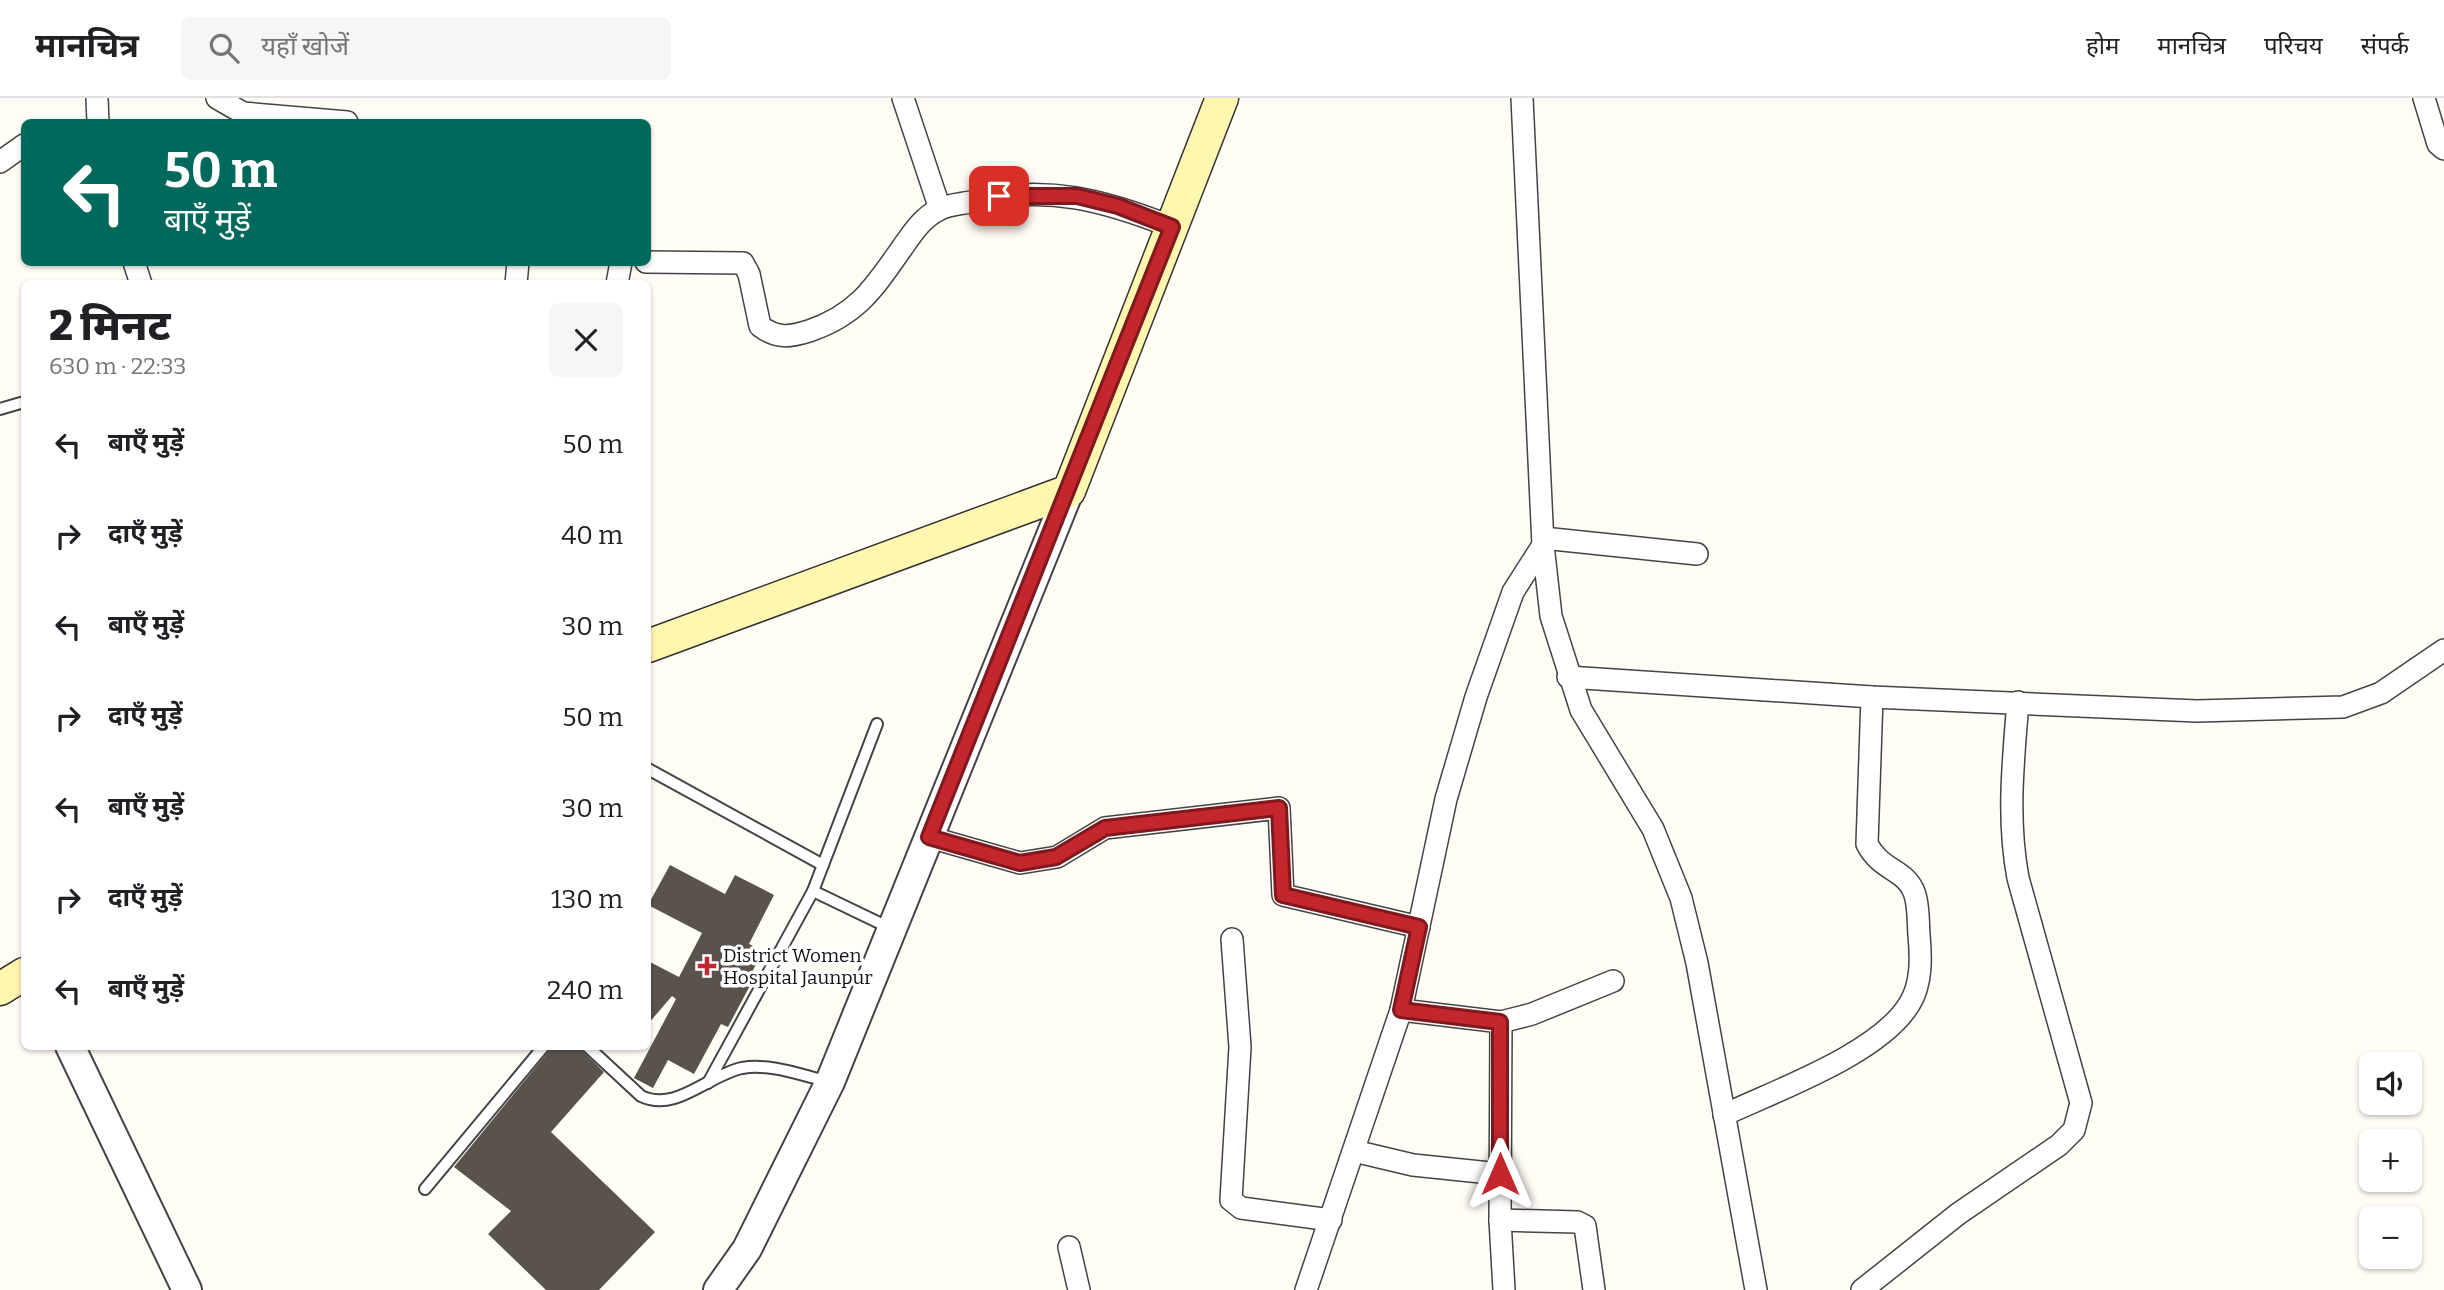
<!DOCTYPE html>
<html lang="hi">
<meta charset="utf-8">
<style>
body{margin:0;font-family:Bitter,"Noto Sans Devanagari",serif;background:#f6f6f6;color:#202124;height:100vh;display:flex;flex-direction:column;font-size:26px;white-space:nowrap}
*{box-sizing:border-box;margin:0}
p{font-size:23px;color:#757577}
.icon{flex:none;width:38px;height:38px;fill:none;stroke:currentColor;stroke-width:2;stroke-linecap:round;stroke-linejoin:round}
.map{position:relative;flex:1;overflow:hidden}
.sheet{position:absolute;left:21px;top:182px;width:630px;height:770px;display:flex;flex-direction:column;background:#fff;border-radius:10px;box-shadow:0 2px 5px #0004}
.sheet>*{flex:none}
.hud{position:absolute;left:21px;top:21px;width:630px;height:147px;border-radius:10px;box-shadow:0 2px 5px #0004;background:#00695c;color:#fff;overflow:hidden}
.buttons{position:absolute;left:2359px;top:954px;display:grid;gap:14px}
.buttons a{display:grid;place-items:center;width:63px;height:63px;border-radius:10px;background:#fff;box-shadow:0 2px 5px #0004;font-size:35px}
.pin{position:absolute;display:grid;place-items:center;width:60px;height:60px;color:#fff;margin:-30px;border-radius:14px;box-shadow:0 4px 10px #0006}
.me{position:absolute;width:77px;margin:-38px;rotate:0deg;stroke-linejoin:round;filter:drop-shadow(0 0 5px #0008)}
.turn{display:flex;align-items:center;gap:24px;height:147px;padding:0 28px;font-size:32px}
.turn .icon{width:91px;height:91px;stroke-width:2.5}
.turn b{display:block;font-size:49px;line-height:60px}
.round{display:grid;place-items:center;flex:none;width:74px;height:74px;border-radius:10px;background:#f6f6f6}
.overview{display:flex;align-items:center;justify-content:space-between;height:119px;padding:0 28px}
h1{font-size:42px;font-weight:800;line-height:52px}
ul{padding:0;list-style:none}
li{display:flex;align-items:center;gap:21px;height:91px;padding:0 28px}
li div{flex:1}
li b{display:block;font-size:26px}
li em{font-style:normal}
header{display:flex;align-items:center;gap:42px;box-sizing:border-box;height:98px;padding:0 35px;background:#fff;border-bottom:2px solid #e0e0e0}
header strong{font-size:33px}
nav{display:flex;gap:38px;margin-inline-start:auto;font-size:24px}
.search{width:490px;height:63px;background:#f6f6f6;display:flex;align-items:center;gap:18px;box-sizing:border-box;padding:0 24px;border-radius:10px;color:#757577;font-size:26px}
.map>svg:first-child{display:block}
.building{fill:#5a524d}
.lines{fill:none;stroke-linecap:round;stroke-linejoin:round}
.service-casing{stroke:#444;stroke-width:14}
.minor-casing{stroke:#444;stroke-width:24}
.tertiary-casing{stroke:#444;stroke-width:32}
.secondary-casing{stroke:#333;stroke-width:35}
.service{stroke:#fff;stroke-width:10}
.minor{stroke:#fff;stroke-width:21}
.tertiary{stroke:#fff;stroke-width:28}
.secondary{stroke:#fff6b0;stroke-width:32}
.route-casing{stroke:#7f191e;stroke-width:18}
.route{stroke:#c4262e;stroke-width:12}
.poi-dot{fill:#c4262e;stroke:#fff;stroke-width:2.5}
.labels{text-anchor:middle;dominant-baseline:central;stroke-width:7;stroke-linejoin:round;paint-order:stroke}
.poi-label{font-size:19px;fill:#111;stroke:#fff;text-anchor:start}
</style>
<header>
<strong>मानचित्र</strong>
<div class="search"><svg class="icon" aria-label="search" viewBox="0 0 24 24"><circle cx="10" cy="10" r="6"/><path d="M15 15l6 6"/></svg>यहाँ खोजें</div>
<nav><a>होम</a><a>मानचित्र</a><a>परिचय</a><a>संपर्क</a></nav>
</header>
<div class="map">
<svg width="2444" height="1192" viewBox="0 0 2444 1192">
<rect width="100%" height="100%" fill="#fffdf5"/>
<g class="building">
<path d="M670,767L725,796L735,777L774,797L749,846L763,853L749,880L753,882L728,929L721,926L694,976L668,962L653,990L634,980L676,901L672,898L648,926V863L679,879L702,835L648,807Z"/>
<path d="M553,948H577L604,974L551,1034L655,1134L599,1192H546L488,1136L511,1113L454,1069Z"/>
</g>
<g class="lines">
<g class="service-casing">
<g id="service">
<path d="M0,311L24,304"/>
<path d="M648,671L823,767"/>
<path d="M813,793L892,831"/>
<path d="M587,948L641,998C676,1015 708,977 742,970C770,965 800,977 827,983"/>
<path d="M708,985L813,793L877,626"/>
<path d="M425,1091L544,948"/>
</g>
</g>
<g class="minor-casing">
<g id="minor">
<path d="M97,0L98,24"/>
<path d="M217,0L243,15L347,24"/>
<path d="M903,0L940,111"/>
<path d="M1522,0L1543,447L1551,518L1581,612L1653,731L1681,800L1697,865L1756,1192"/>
<path d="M2424,0L2438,46L2444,51"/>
<path d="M0,64L24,47"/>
<path d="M134,164L141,186"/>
<path d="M646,164L743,165L749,176L760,228C777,241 790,239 809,233C857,217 874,190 902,150C912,136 922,120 938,112C948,106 964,106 975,103C1048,87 1104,102 1172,129"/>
<path d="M516,186L518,164"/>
<path d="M617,186L621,164"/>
<path d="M1543,440L1697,456"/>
<path d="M1568,579L1872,599L2197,613L2343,609L2381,595L2444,552"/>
<path d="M929,739L1020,765L1057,759L1105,730L1279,710L1283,797L1419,829"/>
<path d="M1232,841L1240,949L1231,1102L1241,1110L1331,1122"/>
<path d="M1401,912L1501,924L1532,916L1613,883"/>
<path d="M1501,924L1500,1122L1504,1192"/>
<path d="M1724,1017C1777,992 1881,955 1910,905C1922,885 1921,859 1919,837C1918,824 1919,806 1914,794C1905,771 1881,773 1867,746L1872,599"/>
<path d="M1354,1053L1413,1067L1500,1076"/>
<path d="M1500,1122L1577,1124L1585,1128L1594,1192"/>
<path d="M1069,1149L1079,1192"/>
<path d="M1306,1192L1401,912L1446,701L1476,599L1513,494L1543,447"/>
<path d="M1862,1192L1958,1116L2059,1047L2074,1032L2081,1005L2018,780C2007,721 2013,665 2018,604"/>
</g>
</g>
<g class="tertiary-casing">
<g id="tertiary">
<path d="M70,948L187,1192"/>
<path d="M718,1192L747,1151L830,984L1069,393"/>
</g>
</g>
<g class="secondary-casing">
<g id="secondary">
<path d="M648,548L1069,393L1222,0"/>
<path d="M0,891L24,876"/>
</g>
</g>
<use href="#service" class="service"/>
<use href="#minor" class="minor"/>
<use href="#tertiary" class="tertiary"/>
<use href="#secondary" class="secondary"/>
</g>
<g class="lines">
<g class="route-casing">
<path id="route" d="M999,98H1077L1118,108L1172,129L929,739L1020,765L1056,759L1105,730L1279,710L1283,797L1419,829L1401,912L1500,924V1076"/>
</g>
<use href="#route" class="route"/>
</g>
<path class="poi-dot" d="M703.5 857.5h7v7h7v7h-7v7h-7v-7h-7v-7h7z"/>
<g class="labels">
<g class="poi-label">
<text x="723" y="857">District Women<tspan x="723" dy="22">Hospital Jaunpur</tspan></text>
</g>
</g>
</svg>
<div class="buttons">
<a><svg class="icon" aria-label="sound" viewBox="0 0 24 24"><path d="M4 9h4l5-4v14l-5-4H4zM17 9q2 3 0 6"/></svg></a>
<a>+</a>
<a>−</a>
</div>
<div class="pin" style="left:999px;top:98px;background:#d93025"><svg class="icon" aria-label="arrive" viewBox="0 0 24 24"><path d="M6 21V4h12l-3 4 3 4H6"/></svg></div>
<svg class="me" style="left:1500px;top:1076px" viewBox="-20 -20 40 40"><path d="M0-17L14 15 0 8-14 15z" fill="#c4262e" stroke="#fff" stroke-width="4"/></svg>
<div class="hud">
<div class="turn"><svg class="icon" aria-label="left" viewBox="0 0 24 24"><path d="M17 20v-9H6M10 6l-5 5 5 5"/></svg><div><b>50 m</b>बाएँ मुड़ें</div></div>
</div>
<section class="sheet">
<div class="overview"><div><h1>2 मिनट</h1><p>630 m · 22:33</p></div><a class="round"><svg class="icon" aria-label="close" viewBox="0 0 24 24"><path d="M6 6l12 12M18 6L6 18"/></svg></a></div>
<ul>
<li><svg class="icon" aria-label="left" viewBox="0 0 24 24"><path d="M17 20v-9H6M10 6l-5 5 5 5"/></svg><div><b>बाएँ मुड़ें</b></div><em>50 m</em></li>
<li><svg class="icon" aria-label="right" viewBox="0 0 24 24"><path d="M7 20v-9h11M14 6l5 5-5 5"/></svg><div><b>दाएँ मुड़ें</b></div><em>40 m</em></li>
<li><svg class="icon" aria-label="left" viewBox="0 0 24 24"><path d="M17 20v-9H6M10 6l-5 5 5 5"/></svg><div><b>बाएँ मुड़ें</b></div><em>30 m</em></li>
<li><svg class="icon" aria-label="right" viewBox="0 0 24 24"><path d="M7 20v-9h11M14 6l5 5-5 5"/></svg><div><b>दाएँ मुड़ें</b></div><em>50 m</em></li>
<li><svg class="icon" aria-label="left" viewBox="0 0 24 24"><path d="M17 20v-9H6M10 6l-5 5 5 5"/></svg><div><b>बाएँ मुड़ें</b></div><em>30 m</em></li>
<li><svg class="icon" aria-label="right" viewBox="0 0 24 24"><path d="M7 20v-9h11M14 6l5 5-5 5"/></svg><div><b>दाएँ मुड़ें</b></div><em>130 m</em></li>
<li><svg class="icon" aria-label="left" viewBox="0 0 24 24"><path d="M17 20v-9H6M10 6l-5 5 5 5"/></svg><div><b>बाएँ मुड़ें</b></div><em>240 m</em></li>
</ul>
</section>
</div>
